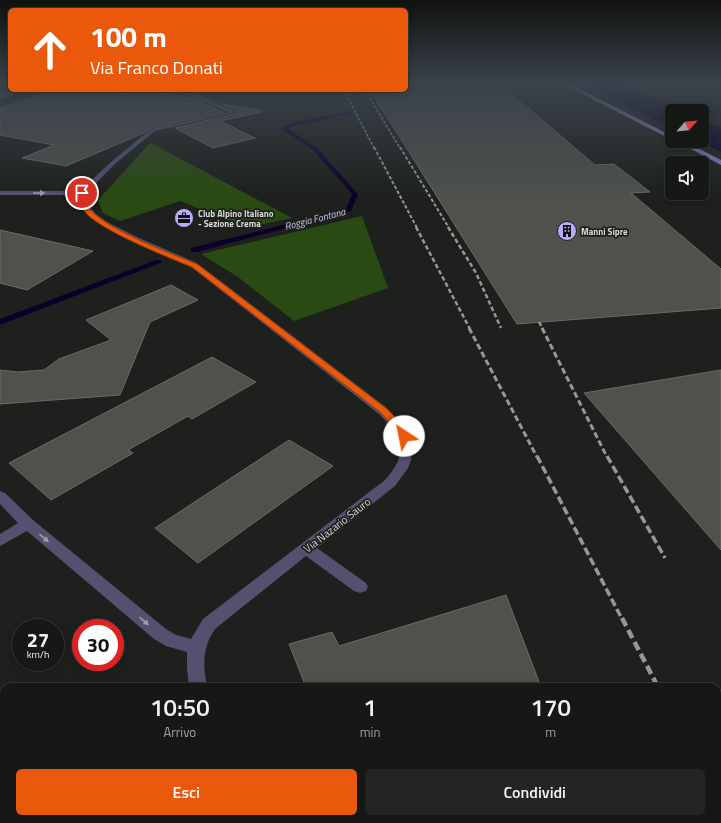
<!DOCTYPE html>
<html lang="it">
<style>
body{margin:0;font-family:"Titillium Web",sans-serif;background:#232522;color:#f1f3f6;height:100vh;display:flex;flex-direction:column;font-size:15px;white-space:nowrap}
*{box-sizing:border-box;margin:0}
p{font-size:13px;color:#9ea0a0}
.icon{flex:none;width:22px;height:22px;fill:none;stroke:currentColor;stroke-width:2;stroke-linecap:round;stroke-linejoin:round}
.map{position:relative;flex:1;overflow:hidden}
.panel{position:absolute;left:0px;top:683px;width:721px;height:140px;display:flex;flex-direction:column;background:#161815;border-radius:12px 12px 0 0;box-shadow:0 2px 10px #0003,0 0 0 1px #353734}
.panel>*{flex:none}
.banner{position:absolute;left:8px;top:8px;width:400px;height:84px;border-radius:6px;box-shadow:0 2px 10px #0003,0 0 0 1px #353734;background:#ea580c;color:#fff;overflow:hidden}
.needle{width:26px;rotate:63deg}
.buttons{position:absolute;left:665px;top:104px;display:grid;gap:8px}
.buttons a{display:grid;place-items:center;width:44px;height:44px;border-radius:6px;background:#161815;box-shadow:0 2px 10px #0003,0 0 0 1px #353734;font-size:20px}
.speed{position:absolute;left:12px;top:619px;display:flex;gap:8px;font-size:20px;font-weight:700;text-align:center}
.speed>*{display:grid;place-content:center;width:52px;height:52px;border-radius:50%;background:#161815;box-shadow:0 2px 10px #0003,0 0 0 1px #353734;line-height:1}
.speed small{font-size:10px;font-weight:400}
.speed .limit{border:6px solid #d22;background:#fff;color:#111}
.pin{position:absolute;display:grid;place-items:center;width:34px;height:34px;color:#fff;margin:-17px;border:2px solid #fff;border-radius:50%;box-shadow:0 1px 4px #0007}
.me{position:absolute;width:44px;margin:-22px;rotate:326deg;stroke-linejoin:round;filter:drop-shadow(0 0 3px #0008)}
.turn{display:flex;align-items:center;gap:14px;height:84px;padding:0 16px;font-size:18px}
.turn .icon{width:52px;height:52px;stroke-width:2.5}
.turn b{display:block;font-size:28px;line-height:34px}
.eta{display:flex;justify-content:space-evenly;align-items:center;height:68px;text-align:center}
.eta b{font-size:24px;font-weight:600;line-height:28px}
.button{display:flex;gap:8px;margin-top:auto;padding:8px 16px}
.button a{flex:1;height:46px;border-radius:6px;background:#ea580c;color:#fff;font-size:16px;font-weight:600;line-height:46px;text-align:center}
.button a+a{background:#232522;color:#f1f3f6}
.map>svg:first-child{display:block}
.green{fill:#294b13}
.water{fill:#0c002b}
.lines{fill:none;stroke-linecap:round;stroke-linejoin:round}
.stream{fill:#0c002b;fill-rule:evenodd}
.building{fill:#4e514c;stroke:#696c67}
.minor{fill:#545070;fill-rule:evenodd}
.major{fill:#8980c1;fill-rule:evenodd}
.rail-far5{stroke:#959894;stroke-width:1.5;stroke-dasharray:3 1.5;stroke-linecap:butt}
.rail-far4{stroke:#959894;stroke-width:2;stroke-dasharray:3.5 2;stroke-linecap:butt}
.rail-far3{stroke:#959894;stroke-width:2.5;stroke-dasharray:4.5 2.5;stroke-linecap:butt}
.rail-far2{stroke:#959894;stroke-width:3;stroke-dasharray:6 3;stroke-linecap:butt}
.rail-far1{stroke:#959894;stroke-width:3.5;stroke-dasharray:8 3.5;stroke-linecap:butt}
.rail{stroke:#959894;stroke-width:4.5;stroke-dasharray:9 4.5;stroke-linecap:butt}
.oneway{fill:#9d9ca9}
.route{fill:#ea580c;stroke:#983908}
.labels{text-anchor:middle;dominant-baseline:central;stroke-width:3.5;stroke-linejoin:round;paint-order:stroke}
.far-poi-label{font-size:9px;font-weight:bold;fill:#d8dad7;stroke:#1d201c;text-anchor:start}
.far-water-label{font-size:10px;font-style:italic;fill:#c9c5ee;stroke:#1d201c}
.street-label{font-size:11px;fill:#d8dad7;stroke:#1d201c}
</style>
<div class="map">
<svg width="721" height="823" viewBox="0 0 721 823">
<rect width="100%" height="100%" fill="#1d201c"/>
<g class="green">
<path d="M150,143L162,149L292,218L245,228L180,201L120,221L103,213L98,200Z"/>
<path d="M362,216L388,288L294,321L238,277L201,254Z"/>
</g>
<g class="water">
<path d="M581,84H622L683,111H672V128Z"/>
<path d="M702,120L721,128V152L699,141H702Z"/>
</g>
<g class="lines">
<g class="stream">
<path d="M350,111L352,113L287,128L317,148L357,193L358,194L351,211L197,252H191V248L346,209L352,194L313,150L280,128L296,122Z"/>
<path d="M156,260H159L163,262L0,325V319Z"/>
</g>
</g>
<g class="building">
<path d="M406,84H500L595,165L614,164L650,192L631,193L721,269V308L517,324L370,90H406Z"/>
<path d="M57,90H112L113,95L143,90L196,99L223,112L151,128L144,133L66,166L22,158L54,145L0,135V108Z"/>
<path d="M222,104L262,111V112L220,121L255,138L213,148L175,128L238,113V111Z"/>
<path d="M0,230L93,251L27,290L0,283Z"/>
<path d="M171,285L198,300L150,322L120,395L0,404V370L18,372L44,370L59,359L111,340L86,320Z"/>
<path d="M212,357L256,382L192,419L188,416L128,450L133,453L51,500L9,463Z"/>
<path d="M721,370V550L584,393Z"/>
<path d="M289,440L333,466L198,563L155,528Z"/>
<path d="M506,595L541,687H306L289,644L332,632L339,646Z"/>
</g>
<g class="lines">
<g class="minor">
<path d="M19,90H28L0,99V95Z"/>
<path d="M179,90H186L237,112L155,131L116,163L86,193L89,206L96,214L107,222L139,238L197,263L387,408L403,427L412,444L411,460L408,468L395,486L317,548L366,583L368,587L366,591L360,593L354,591L306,556L215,629C202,648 203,665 207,687H189L187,669V652L166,646L154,639L27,531L0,546V534L18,523L0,504V491L5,493L33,520L166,629L176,635L191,639L203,619L385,480C390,474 395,468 398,461C405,443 391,426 379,414L191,267L133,242L102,225L90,217L81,207L79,195H0V191H80L112,161L151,129L228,112Z"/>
<path d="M214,819H234L235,823H215Z"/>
</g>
<g class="major">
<path d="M563,84H570L672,136V140Z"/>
<path d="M676,141H684L721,160V165Z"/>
</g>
<g class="rail-far5">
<path d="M344,90L374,148"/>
<path d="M365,90L400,148"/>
</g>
<g class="rail-far4">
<path d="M374,147L417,228"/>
<path d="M400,147L449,228"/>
</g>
<g class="rail-far3">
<path d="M416,227L470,329"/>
<path d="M448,227L476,273L501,328"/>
<path d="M539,322L543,329"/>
</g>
<g class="rail-far2">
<path d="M469,328L537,457"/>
<path d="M542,328L607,457"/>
</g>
<g class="rail-far1">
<path d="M537,456L622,619"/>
<path d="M607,456L665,558"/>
</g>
<g class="rail">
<path d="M622,618L658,687"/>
<path d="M717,799L721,807"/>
</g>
</g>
<defs><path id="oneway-solid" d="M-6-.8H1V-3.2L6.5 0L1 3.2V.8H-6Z"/></defs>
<g class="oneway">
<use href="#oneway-solid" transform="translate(39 193)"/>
<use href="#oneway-solid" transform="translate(44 538) rotate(40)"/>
<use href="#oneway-solid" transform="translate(144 621) rotate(40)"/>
</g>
<linearGradient id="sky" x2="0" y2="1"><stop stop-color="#10120f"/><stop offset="0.42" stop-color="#3a424b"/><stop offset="1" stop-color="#3a424b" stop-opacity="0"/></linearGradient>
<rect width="721" height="199" fill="url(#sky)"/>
<path class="route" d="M82,192L85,193C86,198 86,205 89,208C103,228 172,254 197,264L387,409L398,420L409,436L407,439H401L391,424L380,412L192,267C170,258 93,228 83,209C81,204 80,198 79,193Z"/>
<defs>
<g id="office-disc" transform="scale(1)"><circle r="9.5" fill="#b6acf8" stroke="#1d201c"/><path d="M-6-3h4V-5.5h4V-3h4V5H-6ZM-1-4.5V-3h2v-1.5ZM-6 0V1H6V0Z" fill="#111"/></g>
<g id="building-disc" transform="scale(1)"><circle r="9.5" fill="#b6acf8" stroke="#1d201c"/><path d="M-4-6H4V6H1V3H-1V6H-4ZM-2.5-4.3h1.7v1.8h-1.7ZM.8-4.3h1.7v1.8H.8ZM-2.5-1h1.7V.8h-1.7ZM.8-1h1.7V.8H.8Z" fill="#111"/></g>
</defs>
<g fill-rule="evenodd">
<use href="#office-disc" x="184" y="218"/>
<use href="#building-disc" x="567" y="231"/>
</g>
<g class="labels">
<g class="far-poi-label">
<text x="198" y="213">Club Alpino Italiano<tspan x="198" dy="10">- Sezione Crema</tspan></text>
<text x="581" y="231">Manni Sipre</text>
</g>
<g class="far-water-label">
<text transform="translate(315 219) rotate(-14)">Roggia Fontana</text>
</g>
<g class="street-label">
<text transform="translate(337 525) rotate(-38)">Via Nazario Sauro</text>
</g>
</g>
</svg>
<div class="buttons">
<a><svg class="needle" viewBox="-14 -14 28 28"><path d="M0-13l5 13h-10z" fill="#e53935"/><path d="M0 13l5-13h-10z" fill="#9ea0a0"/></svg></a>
<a><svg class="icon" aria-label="sound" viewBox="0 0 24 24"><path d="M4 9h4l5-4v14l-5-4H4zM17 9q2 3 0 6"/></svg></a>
</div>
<div class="speed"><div>27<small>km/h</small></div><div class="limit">30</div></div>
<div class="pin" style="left:82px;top:193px;background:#d93025"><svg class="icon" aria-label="arrive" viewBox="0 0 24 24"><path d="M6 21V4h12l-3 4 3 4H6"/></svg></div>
<svg class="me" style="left:404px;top:436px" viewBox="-20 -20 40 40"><circle r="19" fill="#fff"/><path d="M0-13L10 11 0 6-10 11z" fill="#ea580c"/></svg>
<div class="banner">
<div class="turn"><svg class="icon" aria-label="ahead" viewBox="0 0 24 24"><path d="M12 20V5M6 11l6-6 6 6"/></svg><div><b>100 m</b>Via Franco Donati</div></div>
</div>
<section class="panel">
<div class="eta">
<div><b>10:50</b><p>Arrivo</p></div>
<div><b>1</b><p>min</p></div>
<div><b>170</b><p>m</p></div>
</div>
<div class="button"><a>Esci</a><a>Condividi</a></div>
</section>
</div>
